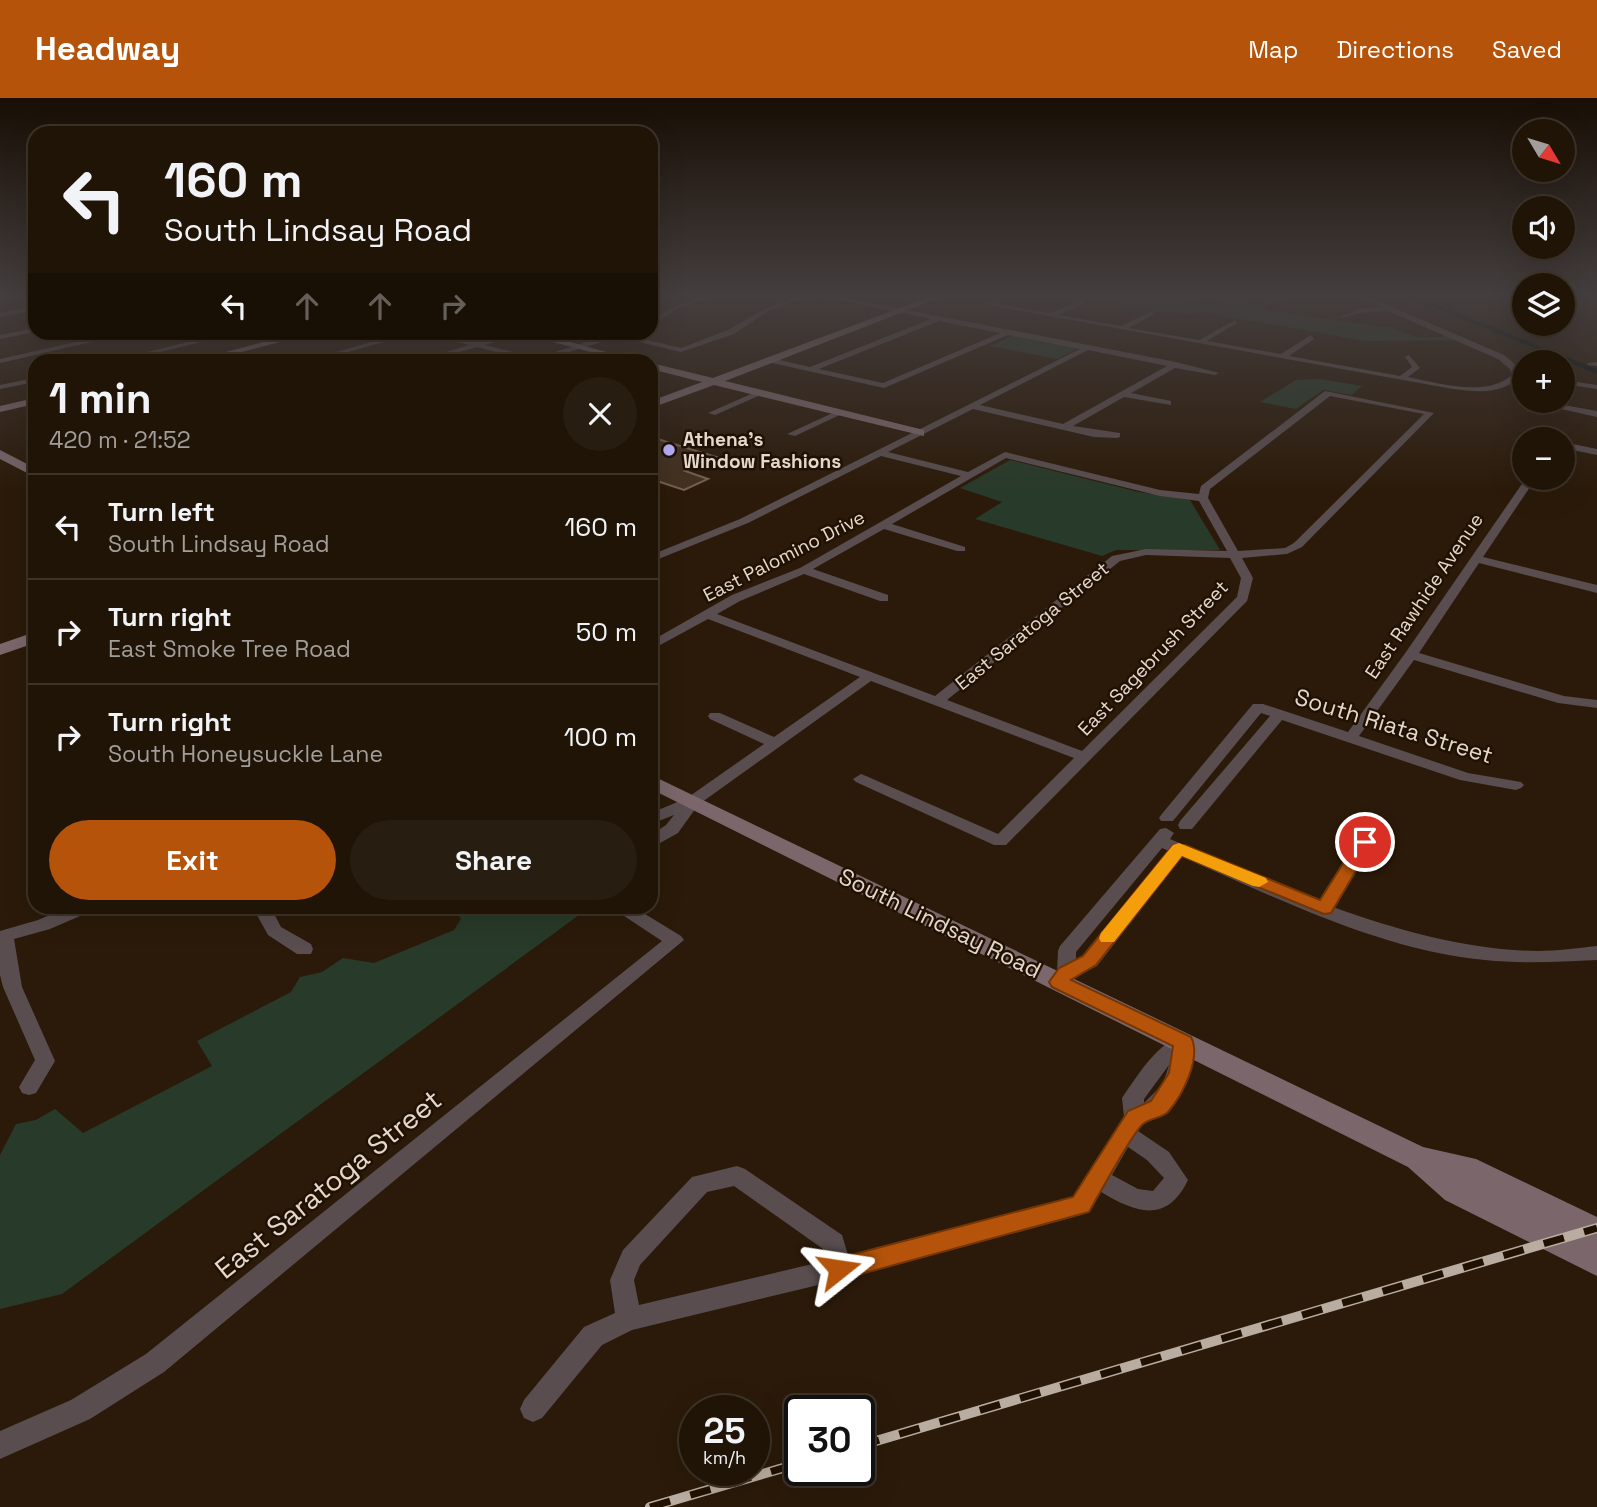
<!DOCTYPE html>
<meta charset="utf-8">
<style>
body{margin:0;font-family:"Space Grotesk",sans-serif;background:#281d11;color:#f1f3f6;height:100vh;display:flex;flex-direction:column;font-size:26px;white-space:nowrap}
*{box-sizing:border-box;margin:0}
p{font-size:23px;color:#a29e9b}
.icon{flex:none;width:38px;height:38px;fill:none;stroke:currentColor;stroke-width:2;stroke-linecap:round;stroke-linejoin:round}
.map{position:relative;flex:1;overflow:hidden}
.drawer{position:absolute;left:28px;top:256px;width:630px;height:560px;display:flex;flex-direction:column;background:#201407;border-radius:21px;box-shadow:0 7px 28px #0002,0 0 0 2px #3d3328}
.drawer>*{flex:none}
.guide{position:absolute;left:28px;top:28px;width:630px;height:214px;border-radius:21px;box-shadow:0 7px 28px #0002,0 0 0 2px #3d3328;background:#201407;color:#f1f3f6;overflow:hidden}
.needle{width:46px;rotate:128deg}
.controls{position:absolute;left:1512px;top:21px;display:grid;gap:14px}
.controls a{display:grid;place-items:center;width:63px;height:63px;border-radius:50%;background:#201407;box-shadow:0 7px 28px #0002,0 0 0 2px #3d3328;font-size:35px}
.speed{position:absolute;left:679px;top:1297px;display:flex;gap:14px;font-size:35px;font-weight:700;text-align:center}
.speed>*{display:grid;place-content:center;width:91px;height:91px;border-radius:50%;background:#201407;box-shadow:0 7px 28px #0002,0 0 0 2px #3d3328;line-height:1}
.speed small{font-size:18px;font-weight:400}
.speed .limit{border:4px solid #111;border-radius:10px;background:#fff;color:#111}
.pin{position:absolute;display:grid;place-items:center;width:60px;height:60px;color:#fff;margin:-30px;border:4px solid #fff;border-radius:50%;box-shadow:0 2px 7px #0007}
.me{position:absolute;width:77px;margin:-38px;rotate:75deg;stroke-linejoin:round;filter:drop-shadow(0 0 5px #0008)}
.turn{display:flex;align-items:center;gap:24px;height:147px;padding:0 21px;font-size:32px}
.turn .icon{width:91px;height:91px;stroke-width:2.5}
.turn b{display:block;font-size:49px;line-height:60px}
.lanes{display:flex;align-items:center;height:66px;padding:0 21px;background:#0003;justify-content:center;gap:35px;direction:ltr}
.lanes .off{opacity:.35}
.round{display:grid;place-items:center;flex:none;width:74px;height:74px;border-radius:37px;background:#281d11}
.overview{display:flex;align-items:center;justify-content:space-between;height:119px;padding:0 21px}
h1{font-size:42px;font-weight:700;line-height:52px}
.cta{display:flex;gap:14px;margin-top:auto;padding:14px 21px}
.cta a{flex:1;height:80px;border-radius:42px;background:#b45309;color:#fff;font-size:28px;font-weight:700;line-height:80px;text-align:center}
.cta a+a{background:#281d11;color:#f1f3f6}
ul{padding:0;list-style:none}
li{display:flex;align-items:center;gap:21px;height:105px;padding:0 21px;border-top:2px solid #3d3328}
li div{flex:1}
li b{display:block;font-size:26px}
li em{font-style:normal}
header{display:flex;align-items:center;gap:42px;box-sizing:border-box;height:98px;padding:0 35px;background:#b45309;color:#fff}
header strong{font-size:33px}
nav{display:flex;gap:38px;margin-inline-start:auto;font-size:24px}
.map>svg:first-child{display:block}
.green{fill:#283a29}
.lines{fill:none;stroke-linecap:round;stroke-linejoin:round}
.canal{fill:#000f12;fill-rule:evenodd}
.building{fill:#42301f;stroke:#76614f;stroke-width:2}
.street{fill:#594d4f;fill-rule:evenodd}
.secondary{fill:#7b676b;fill-rule:evenodd}
.rail-casing{stroke:#b9aca0;stroke-width:10}
.rail{stroke:#211102;stroke-width:7;stroke-dasharray:21;stroke-linecap:butt}
.route{fill:#b45309;stroke:#753606;stroke-width:2}
.slow{fill:#f59e0b}
.poi-dot{fill:#b3adf9;stroke:#211102;stroke-width:2.5}
.labels{text-anchor:middle;dominant-baseline:central;stroke-width:5;stroke-linejoin:round;paint-order:stroke}
.far-poi-label{font-size:19px;font-weight:bold;fill:#e4d8ce;stroke:#211102;text-anchor:start}
.far-street-label{font-size:19px;fill:#e4d8ce;stroke:#211102}
.street-label{font-size:23px;fill:#e4d8ce;stroke:#211102}
.near-street-label{font-size:28px;fill:#e4d8ce;stroke:#211102}
</style>
<header>
<strong>Headway</strong>
<nav><a>Map</a><a>Directions</a><a>Saved</a></nav>
</header>
<div class="map">
<svg width="1597" height="1409" viewBox="0 0 1597 1409">
<rect width="100%" height="100%" fill="#2b1a09"/>
<g class="green">
<path d="M1076,197H1145L1212,208C1224,202 1257,204 1269,212L1380,229C1394,227 1401,235 1414,238C1430,243 1444,234 1460,242L1365,243L1202,214C1185,223 1098,201 1076,197Z"/>
<path d="M1014,237L1079,250L1057,261L990,248Z"/>
<path d="M1320,281L1362,288L1352,297L1323,292L1296,311L1260,304L1296,282Z"/>
<path d="M1010,362L1139,394L1190,402L1220,452H1116L1102,458L975,421L1002,404L960,390Z"/>
<path d="M453,809H590L62,1196L0,1211V1057L16,1026L36,1022L55,1011L83,1035L212,968L197,943L291,894L300,879L322,874L343,860L374,865L454,832L461,821Z"/>
</g>
<g class="lines">
<path class="canal" d="M1404,197H1413L1597,271V276Z"/>
</g>
<path class="building" d="M651,339L716,359L685,373L708,381L684,392L651,381Z"/>
<g class="lines">
<g class="street">
<path d="M707,197H717L679,210L651,227V222L675,208Z"/>
<path d="M804,197H829L1176,264L1219,275L1215,277L1175,270L1131,295L1171,303V307L1124,299L1073,328L1120,335V339L1117,340L1094,339L973,311L888,354L968,374L1005,354L1160,392L1199,396L1201,388L1325,293L1434,315L1302,449L1287,456L1242,460L1253,480L1247,503L1006,747H994L856,684L853,681L861,676L866,678L998,736L1074,660L871,583L698,707L678,735L651,750V737L666,727L674,717L651,726V715L687,700L764,646L710,621L708,618L710,615H720L774,639L860,579L708,521L651,552V543L732,497L800,470L961,378L881,358L748,425L651,464V457L740,421L1080,251L1008,237L884,290L768,264L771,260L810,269L931,221L815,197L770,212L734,236L681,254L618,239L543,262H528L477,249L431,262H420L469,247L426,234C443,234 458,243 475,244C491,245 508,234 524,234L485,247L536,260L618,234H630L626,237L681,250L728,232L766,210ZM939,223L1000,235L883,285L819,271ZM1088,252L1167,268L1063,326L980,307ZM1330,298L1424,316L1294,445L1285,450L1238,453L1208,400L1210,391ZM1006,360L1160,398L1199,403L1227,453L1146,451L1112,458L935,598L717,516L740,503L804,476L880,503H888V497L813,471L884,431L957,453H965V449L892,426ZM1146,457L1230,460L1241,480L1237,499L1082,653L947,602L1120,463Z"/>
<path d="M1183,197H1192L1185,201L1182,199Z"/>
<path d="M1277,197H1285L1268,207H1264V205Z"/>
<path d="M1355,197H1364L1504,257L1517,268L1520,278C1503,297 1477,294 1453,291L983,206L986,204L1050,215L1083,202L1085,205L1058,217L1121,228L1152,213L1154,216L1129,230L1199,242L1235,222L1237,225L1207,243L1281,256L1311,237L1314,241L1289,258L1400,278L1412,269L1405,259L1409,257L1420,270L1408,279C1438,285 1486,300 1512,277L1510,271L1498,261L1388,213L1360,215L1342,220V218L1359,211L1381,209Z"/>
<path d="M35,208V212L0,219V215Z"/>
<path d="M35,230V234L0,241V237Z"/>
<path d="M120,234H135L0,265V261Z"/>
<path d="M228,234H243L127,262H115Z"/>
<path d="M407,234H420L319,262H308Z"/>
<path d="M1597,264V268L1587,267L1588,265Z"/>
<path d="M35,280V284L0,291V287Z"/>
<path d="M1563,282L1597,287V291L1563,286Z"/>
<path d="M758,293L765,295L715,317L708,315Z"/>
<path d="M1525,303H1541L1597,313V319Z"/>
<path d="M837,313L844,315L795,338L787,336Z"/>
<path d="M1563,344L1597,351V357L1563,350Z"/>
<path d="M1526,380H1536L1483,459L1597,487V495L1479,465L1419,555L1564,598L1597,602V610L1558,605L1414,562L1359,638L1468,675L1521,684L1524,687L1521,690L1516,692L1460,682L1282,622L1192,731H1180L1178,727L1180,723L1270,618L1261,615L1173,723H1161L1159,720L1161,717L1253,606H1263L1348,634L1406,554Z"/>
<path d="M1166,730L1174,735L1170,741L1319,804L1359,740H1371L1373,744L1333,809C1400,833 1467,852 1538,853C1557,853 1577,850 1597,848V862C1559,864 1523,866 1485,862C1379,852 1278,800 1182,759L1097,868L1073,880L1066,889L1059,891L1052,889L1050,884L1057,874L1058,853L1060,848L1160,731ZM1162,750L1169,753L1083,858L1076,862V854Z"/>
<path d="M71,808H97L94,812L50,831L14,841L22,889L55,963L36,995L29,997L22,995L19,989L35,962L3,889L0,877V833L38,822Z"/>
<path d="M252,808H270L281,829L311,846L313,851L311,856H297L268,837Z"/>
<path d="M609,808H632L681,838L684,842L164,1274L90,1321L0,1361V1333L71,1302L146,1256L662,843Z"/>
<path d="M1183,937L1190,940C1201,959 1180,1001 1164,1014C1155,1021 1144,1023 1138,1033L1169,1054L1188,1082C1167,1126 1136,1115 1101,1094L1089,1114L1081,1117L839,1182L632,1232L602,1247L542,1320L533,1324L524,1320L520,1311L524,1302L584,1229L615,1215L610,1182L623,1152L692,1079L737,1068L745,1071L842,1137L848,1157L1074,1099L1124,1019L1122,1000L1126,994C1141,973 1157,946 1183,937ZM1169,967L1163,986L1144,1005V1001ZM1128,1049L1147,1062L1164,1080L1153,1093L1138,1091L1112,1077ZM734,1088L823,1151L825,1163L639,1207L634,1182L640,1167L707,1094Z"/>
</g>
<g class="secondary">
<path d="M934,197H947L725,283L924,332V338L714,287L651,310V303L702,284L651,271V265L713,280Z"/>
<path d="M301,234H319L211,262H195Z"/>
<path d="M515,234H533L636,262H621Z"/>
<path d="M35,300V306L0,314V308Z"/>
<path d="M0,352L35,370V379L0,361Z"/>
<path d="M35,534V545L0,557V546Z"/>
<path d="M651,677L1423,1049L1476,1061L1597,1119V1178L1445,1102L1408,1069L651,691Z"/>
</g>
<g class="rail-casing">
<g id="rail">
<path d="M859,1348L1597,1130"/>
<path d="M650,1409L800,1365"/>
</g>
</g>
<use href="#rail" class="rail"/>
</g>
<linearGradient id="sky" x2="0" y2="1"><stop stop-color="#180e05"/><stop offset="0.5" stop-color="#443e3e"/><stop offset="1" stop-color="#443e3e" stop-opacity="0"/></linearGradient>
<rect width="1597" height="395" fill="url(#sky)"/>
<path class="route" d="M1365,739L1373,744L1331,815L1324,816L1182,758L1096,867L1071,882L1191,939C1202,960 1182,998 1168,1014C1162,1020 1150,1020 1143,1026C1132,1035 1099,1097 1089,1114L839,1182L830,1179L827,1171L830,1163L839,1160L1073,1099L1128,1013L1151,1003L1169,975L1173,948L1052,889L1049,884L1059,870L1083,858L1173,747H1185L1320,802L1359,740Z"/>
<path class="slow" d="M1179,745L1266,780L1268,784L1259,789L1253,788L1182,758L1114,844H1101L1099,840L1101,835L1173,747Z"/>
<circle class="poi-dot" cx="669" cy="352" r="7"/>
<g class="labels">
<g class="far-poi-label">
<text x="683" y="341">Athena's<tspan x="683" dy="22">Window Fashions</tspan></text>
</g>
<g class="far-street-label">
<text transform="translate(784 458) rotate(-27)">East Palomino Drive</text>
<text transform="translate(1424 498) rotate(-56)">East Rawhide Avenue</text>
<text transform="translate(1032 528) rotate(-39)">East Saratoga Street</text>
<text transform="translate(1153 560) rotate(-46)">East Sagebrush Street</text>
</g>
<g class="street-label">
<text transform="translate(1394 628) rotate(17)">South Riata Street</text>
<text transform="translate(940 825) rotate(26)">South Lindsay Road</text>
</g>
<g class="near-street-label">
<text transform="translate(328 1086) rotate(-39)">East Saratoga Street</text>
</g>
</g>
</svg>
<div class="controls">
<a><svg class="needle" viewBox="-14 -14 28 28"><path d="M0-13l5 13h-10z" fill="#e53935"/><path d="M0 13l5-13h-10z" fill="#a29e9b"/></svg></a>
<a><svg class="icon" aria-label="sound" viewBox="0 0 24 24"><path d="M4 9h4l5-4v14l-5-4H4zM17 9q2 3 0 6"/></svg></a>
<a><svg class="icon" aria-label="layers" viewBox="0 0 24 24"><path d="M12 4l9 5-9 5-9-5zM3 14l9 5 9-5"/></svg></a>
<a>+</a>
<a>−</a>
</div>
<div class="speed"><div>25<small>km/h</small></div><div class="limit">30</div></div>
<div class="pin" style="left:1365px;top:744px;background:#d93025"><svg class="icon" aria-label="arrive" viewBox="0 0 24 24"><path d="M6 21V4h12l-3 4 3 4H6"/></svg></div>
<svg class="me" style="left:839px;top:1171px" viewBox="-20 -20 40 40"><path d="M0-17L14 15 0 8-14 15z" fill="#b45309" stroke="#fff" stroke-width="4"/></svg>
<div class="guide">
<div class="turn"><svg class="icon" aria-label="left" viewBox="0 0 24 24"><path d="M17 20v-9H6M10 6l-5 5 5 5"/></svg><div><b>160 m</b>South Lindsay Road</div></div>
<div class="lanes"><svg class="icon" aria-label="left" viewBox="0 0 24 24"><path d="M17 20v-9H6M10 6l-5 5 5 5"/></svg><svg class="icon off" aria-label="ahead" viewBox="0 0 24 24"><path d="M12 20V5M6 11l6-6 6 6"/></svg><svg class="icon off" aria-label="ahead" viewBox="0 0 24 24"><path d="M12 20V5M6 11l6-6 6 6"/></svg><svg class="icon off" aria-label="right" viewBox="0 0 24 24"><path d="M7 20v-9h11M14 6l5 5-5 5"/></svg></div>
</div>
<section class="drawer">
<div class="overview"><div><h1>1 min</h1><p>420 m · 21:52</p></div><a class="round"><svg class="icon" aria-label="close" viewBox="0 0 24 24"><path d="M6 6l12 12M18 6L6 18"/></svg></a></div>
<ul>
<li><svg class="icon" aria-label="left" viewBox="0 0 24 24"><path d="M17 20v-9H6M10 6l-5 5 5 5"/></svg><div><b>Turn left</b><p>South Lindsay Road</p></div><em>160 m</em></li>
<li><svg class="icon" aria-label="right" viewBox="0 0 24 24"><path d="M7 20v-9h11M14 6l5 5-5 5"/></svg><div><b>Turn right</b><p>East Smoke Tree Road</p></div><em>50 m</em></li>
<li><svg class="icon" aria-label="right" viewBox="0 0 24 24"><path d="M7 20v-9h11M14 6l5 5-5 5"/></svg><div><b>Turn right</b><p>South Honeysuckle Lane</p></div><em>100 m</em></li>
</ul>
<div class="cta"><a>Exit</a><a>Share</a></div>
</section>
</div>
